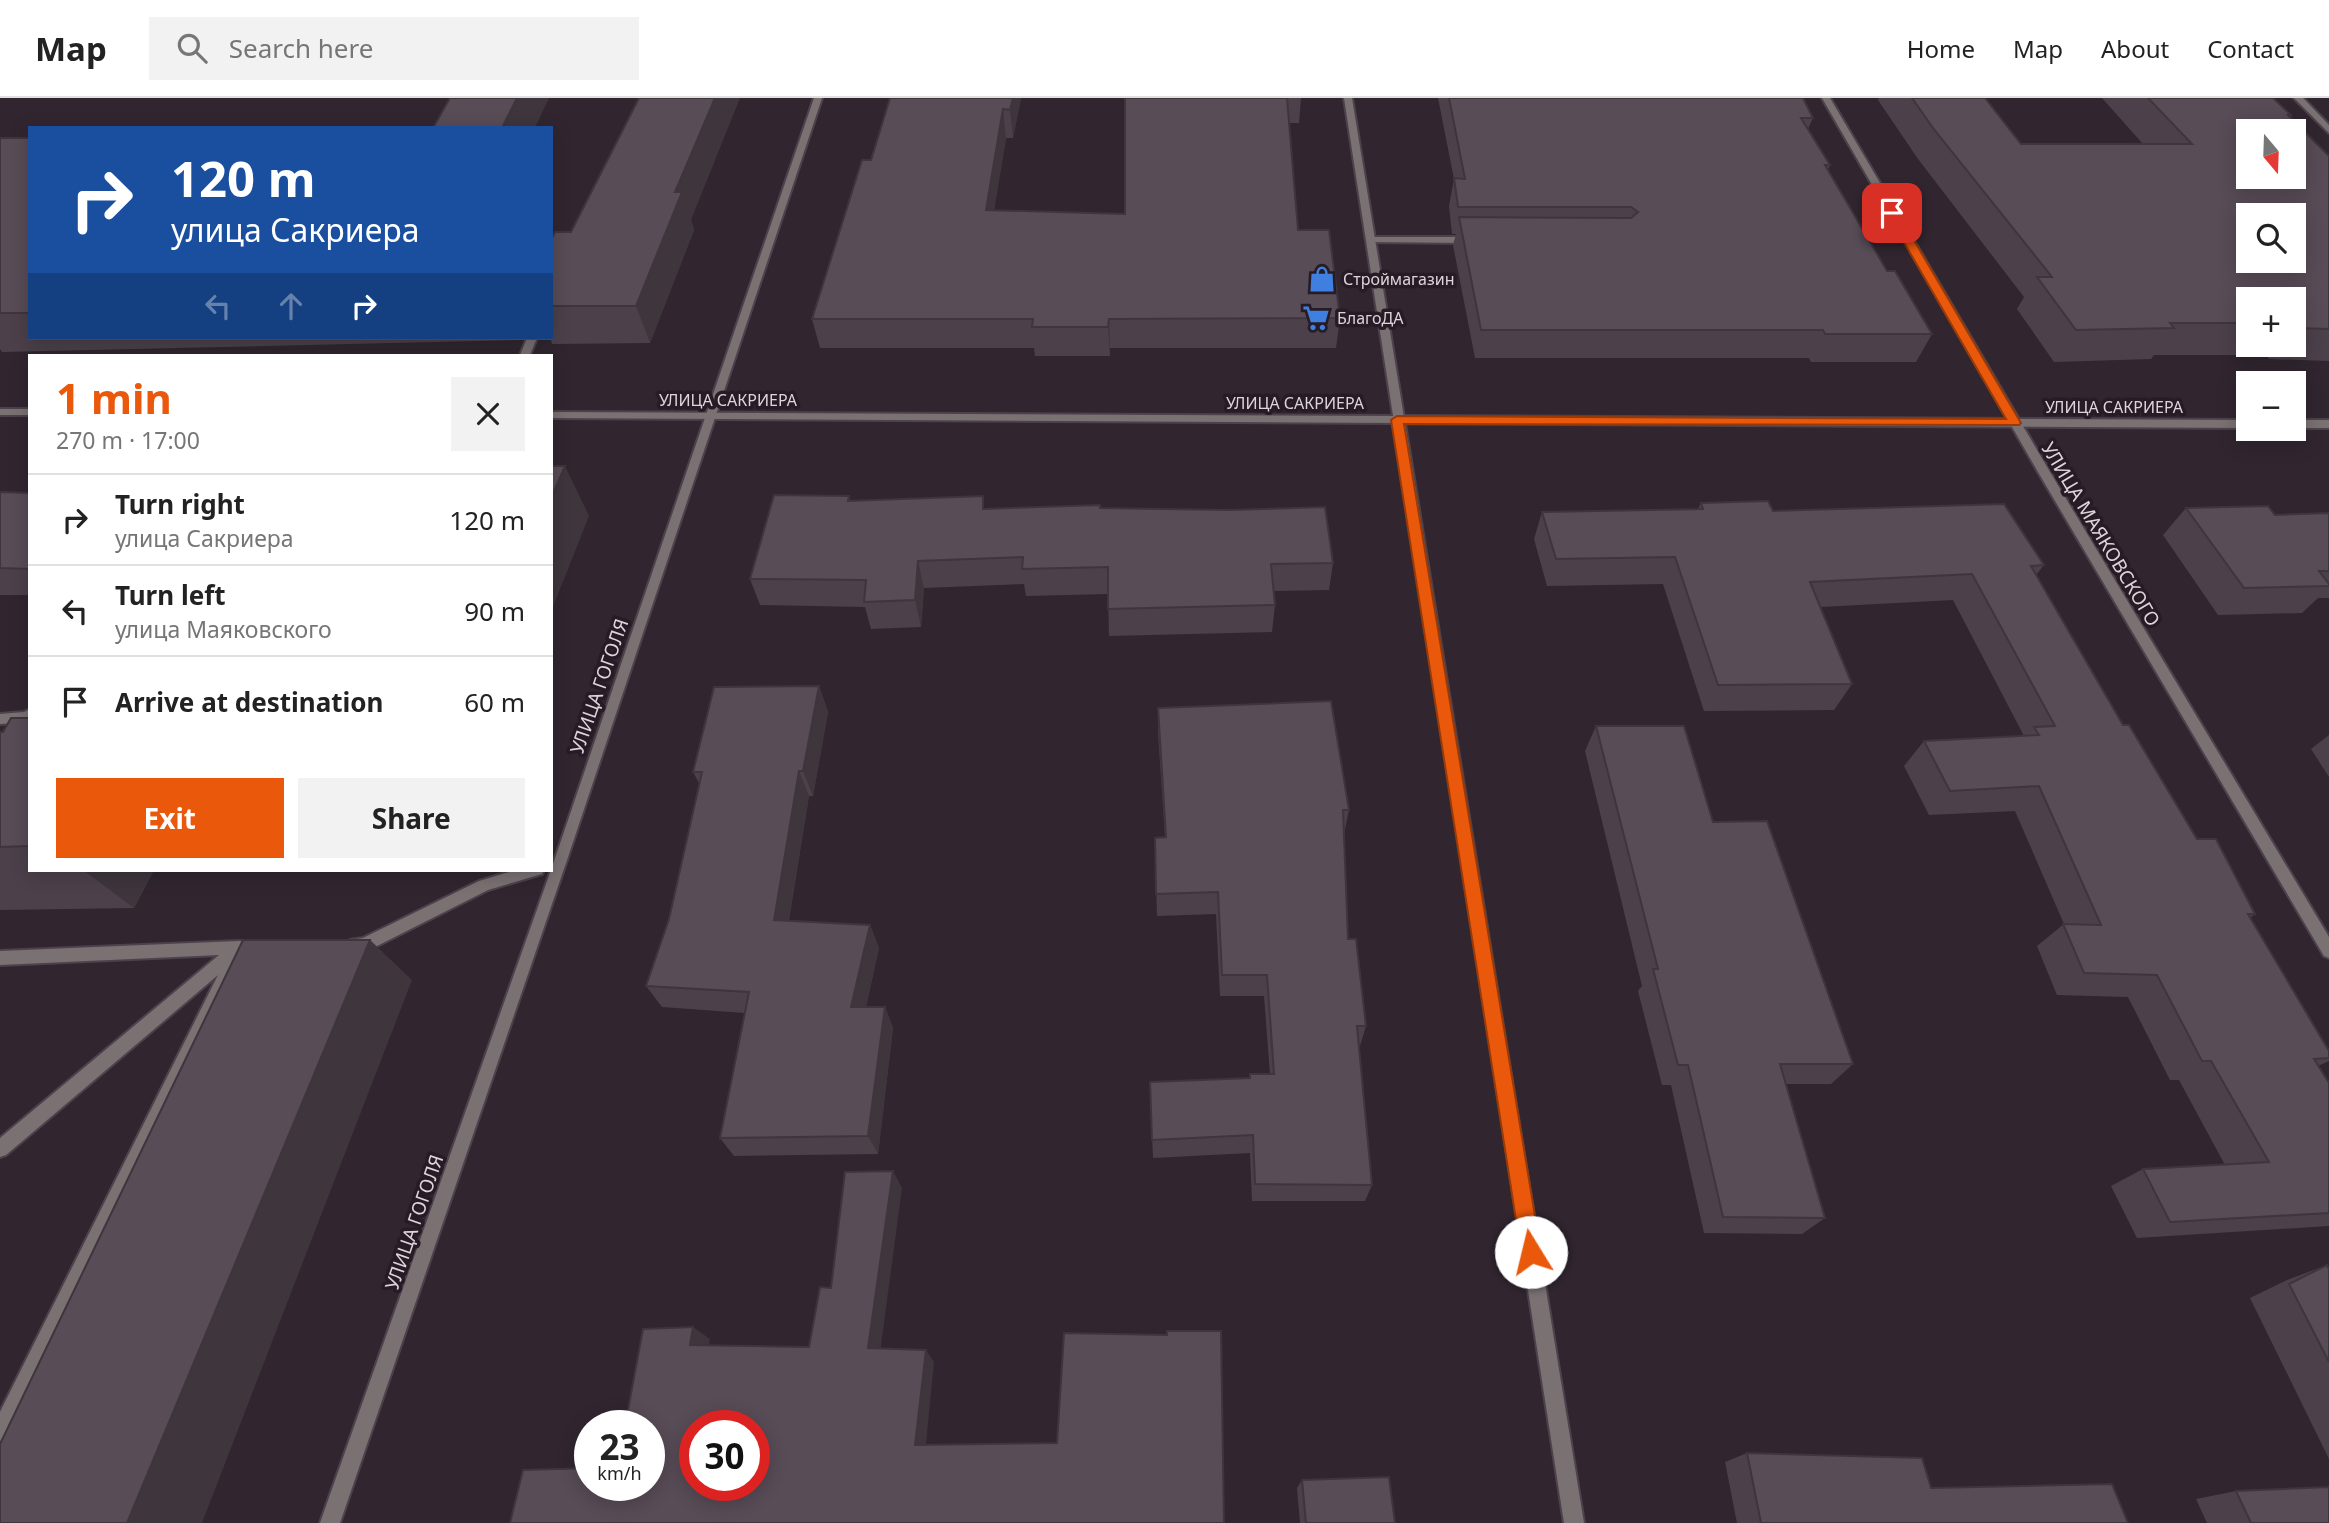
<!DOCTYPE html>
<meta charset="utf-8">
<style>
body{margin:0;font-family:"Noto Sans",sans-serif;background:#f2f2f2;color:#222;height:100vh;display:flex;flex-direction:column;font-size:26px;white-space:nowrap}
*{box-sizing:border-box;margin:0}
p{font-size:23px;color:#767676}
.icon{flex:none;width:38px;height:38px;fill:none;stroke:currentColor;stroke-width:2;stroke-linecap:round;stroke-linejoin:round}
.map{position:relative;flex:1;overflow:hidden}
.details{position:absolute;left:28px;top:256px;width:525px;height:518px;display:flex;flex-direction:column;background:#fff;border-radius:0px;box-shadow:0 4px 18px #0003}
.details>*{flex:none}
.banner{position:absolute;left:28px;top:28px;width:525px;height:214px;border-radius:0px;box-shadow:0 4px 18px #0003;background:#1a4fa0;color:#fff;overflow:hidden}
.needle{width:46px;rotate:161deg}
.tools{position:absolute;left:2236px;top:21px;display:grid;gap:14px}
.tools a{display:grid;place-items:center;width:70px;height:70px;border-radius:0px;background:#fff;box-shadow:0 4px 18px #0003;font-size:35px}
.speed{position:absolute;left:574px;top:1312px;display:flex;gap:14px;font-size:35px;font-weight:700;text-align:center}
.speed>*{display:grid;place-content:center;width:91px;height:91px;border-radius:50%;background:#fff;box-shadow:0 4px 18px #0003;line-height:1}
.speed small{font-size:18px;font-weight:400}
.speed .limit{border:10px solid #d22;background:#fff;color:#111}
.pin{position:absolute;display:grid;place-items:center;width:60px;height:60px;color:#fff;margin:-30px;border-radius:14px;box-shadow:0 4px 10px #0006}
.me{position:absolute;width:77px;margin:-38px;rotate:351deg;stroke-linejoin:round;filter:drop-shadow(0 0 5px #0008)}
.turn{display:flex;align-items:center;gap:24px;height:147px;padding:0 28px;font-size:32px}
.turn .icon{width:91px;height:91px;stroke-width:2.5}
.turn b{display:block;font-size:49px;line-height:60px}
.lanes{display:flex;align-items:center;height:66px;padding:0 28px;background:#0003;justify-content:center;gap:35px;direction:ltr}
.lanes .off{opacity:.35}
.round{display:grid;place-items:center;flex:none;width:74px;height:74px;border-radius:0px;background:#f2f2f2}
.summary{display:flex;align-items:center;justify-content:space-between;height:119px;padding:0 28px}
h1{font-size:42px;font-weight:700;line-height:52px;color:#ea580c}
.cta{display:flex;gap:14px;margin-top:auto;padding:14px 28px}
.cta a{flex:1;height:80px;border-radius:0px;background:#ea580c;color:#fff;font-size:28px;font-weight:700;line-height:80px;text-align:center}
.cta a+a{background:#f2f2f2;color:#222}
ul{padding:0;list-style:none}
li{display:flex;align-items:center;gap:21px;height:91px;padding:0 28px;border-top:2px solid #e0e0e0}
li div{flex:1}
li b{display:block;font-size:26px}
li em{font-style:normal}
header{display:flex;align-items:center;gap:42px;box-sizing:border-box;height:98px;padding:0 35px;background:#fff;border-bottom:2px solid #e0e0e0}
header strong{font-size:33px}
nav{display:flex;gap:38px;margin-inline-start:auto;font-size:24px}
.search{width:490px;height:63px;background:#f2f2f2;display:flex;align-items:center;gap:18px;box-sizing:border-box;padding:0 24px;border-radius:0px;color:#767676;font-size:26px}
.map>svg:first-child{display:block}
.lines{fill:none;stroke-linecap:round;stroke-linejoin:round}
.service-casing{stroke:#4d424c;stroke-width:4}
.minor-casing{stroke:#4d424c;stroke-width:4}
.tertiary-casing{stroke:#4d424c;stroke-width:4}
.service{fill:#7a7173;fill-rule:evenodd}
.minor{fill:#7a7173;fill-rule:evenodd}
.tertiary{fill:#7a7173;fill-rule:evenodd}
.wall{fill:#4c414b;fill-rule:evenodd}
.shaded-wall{fill:#3e353d}
.building{fill:#584c57;stroke:#3e353d;stroke-width:2;fill-rule:evenodd}
.route{fill:#ea580c;stroke:#983908;stroke-width:2}
.labels{text-anchor:middle;dominant-baseline:central;stroke-width:7;stroke-linejoin:round;paint-order:stroke}
.far-poi-label{font-size:16px;fill:#ddd5dc;stroke:#271c26;text-anchor:start}
.far-street-label{font-size:16px;fill:#ddd5dc;stroke:#271c26}
.street-label{font-size:19px;fill:#ddd5dc;stroke:#271c26}
</style>
<header>
<strong>Map</strong>
<div class="search"><svg class="icon" aria-label="search" viewBox="0 0 24 24"><circle cx="10" cy="10" r="6"/><path d="M15 15l6 6"/></svg>Search here</div>
<nav><a>Home</a><a>Map</a><a>About</a><a>Contact</a></nav>
</header>
<div class="map">
<svg width="2329" height="1425" viewBox="0 0 2329 1425">
<rect width="100%" height="100%" fill="#312630"/>
<g class="lines">
<g class="service-casing">
<g id="service">
<path d="M1370,139H1473L1478,142L1473,145L1367,144V140Z"/>
<path d="M527,240H537L530,257H520Z"/>
<path d="M30,611V624L0,626V616L24,614Z"/>
<path d="M516,772H544L542,776L488,792L369,852L364,854L350,852L347,847L350,842L363,840L479,783Z"/>
<path d="M239,843L263,845L266,850L263,855L243,857L7,1341L0,1343V1314L218,877L6,1057L0,1059V1040L219,857L0,867V853Z"/>
</g>
</g>
<g class="minor-casing">
<g id="minor">
<path d="M814,0H822L566,765L340,1425H320L551,772Z"/>
<path d="M1344,0H1352L1584,1425H1564Z"/>
<path d="M1822,0H1830L2050,374L2329,839V860L2324,858L2038,374Z"/>
<path d="M2294,0H2303L2329,27V35Z"/>
</g>
</g>
<g class="tertiary-casing">
<g id="tertiary">
<rect x="0" y="311" width="30" height="6"/>
<path d="M551,314L2249,322V330L551,320Z"/>
<rect x="2294" y="322" width="35" height="8"/>
</g>
</g>
<use href="#service" class="service"/>
<use href="#minor" class="minor"/>
<use href="#tertiary" class="tertiary"/>
</g>
<g class="wall">
<path d="M890,0H1021L1013,40H1006L994,112L1125,116V0H1301L1299,25H1289L1298,132L1340,220L1336,250H1110V258H1035L1034,250H820L812,221L871,62Z"/>
<path d="M1438,0H1803L1813,20L1808,31L1830,67L1828,72L1887,173L1932,236L1916,264H1811L1809,260H1475L1453,147L1456,136H1452L1449,108L1454,81Z"/>
<path d="M1879,0H1985L2021,46H2143L2102,0H2273L2291,17L2290,18L2329,58V263L2269,261L2266,257H2154L2151,261L2054,264L2017,211L2024,199L1918,61L1878,2ZM2249,201H2294V247H2249Z"/>
<path d="M0,40H30V240H525L523,242L2,254L0,251Z"/>
<path d="M691,122L694,132L650,245L552,246L551,242H539L538,240H551V142L571,134Z"/>
<path d="M0,394L30,395V497H0Z"/>
<path d="M849,398L850,403L985,411L1100,410L1333,465L1329,492L1274,493L1275,507L1272,534L1109,538L1108,496L1026,498L1024,486L924,490L921,529L871,531L865,509L760,507L750,481Z"/>
<path d="M1701,405L1773,413L2044,467L2036,477L2123,627L2197,741L2255,816L2250,820L2329,953V963L2318,968L2329,985V1128L2137,1140L2111,1088L2143,1071L2225,1067L2179,982H2170L2128,899L2057,897L2037,848L2064,826L2015,713L1929,717L1904,668L1924,643L2024,638L1953,502L1820,509L1852,586L1834,612L1704,613L1663,486L1547,488L1534,441L1542,414L1698,411Z"/>
<path d="M2186,410L2275,417L2329,415V500H2318L2302,515L2218,517L2163,437Z"/>
<path d="M819,588L828,614L813,698H809L789,822L870,827L879,850L866,909H885L893,930L878,1056L734,1058L720,1040L745,915L662,909L646,888L669,821L699,685L693,674Z"/>
<path d="M1158,610L1349,712L1344,736L1348,841L1366,928L1360,948H1359L1372,1087L1365,1103H1252L1250,1055L1153,1060L1150,984L1250,980V976H1270L1264,898H1220L1216,816L1157,818L1155,740L1165,739L1158,635Z"/>
<path d="M30,620V772H154L134,810L0,812V634H3Z"/>
<path d="M1596,628L1713,724L1853,966L1831,986H1786L1825,1120L1802,1136L1704,1135L1671,987H1662L1638,893L1642,888L1585,653Z"/>
<path d="M2329,637V679L2311,651Z"/>
<path d="M2327,1167L2329,1171V1361L2250,1200L2287,1182Z"/>
<path d="M1747,1355L1931,1390L2128,1425H1737L1725,1364Z"/>
<path d="M1302,1382L1395,1425H1300L1297,1390Z"/>
<path d="M2236,1393L2329,1425H2207L2196,1401Z"/>
</g>
<g class="shaded-wall">
<path d="M517,0H549L535,30H502Z"/>
<path d="M715,0H740L691,122L694,132L650,245L636,208L675,94Z"/>
<path d="M1013,0H1021L1013,40L1010,12Z"/>
<path d="M1003,11L1006,40L989,141L986,112Z"/>
<path d="M1109,221L1110,250V258L1108,229Z"/>
<path d="M565,368L589,418L551,514V400Z"/>
<path d="M918,463L924,490L921,529L915,502Z"/>
<path d="M819,588L828,614L813,698L803,673Z"/>
<path d="M799,673L809,698L785,844L774,822Z"/>
<path d="M83,772H154L134,810Z"/>
<path d="M870,827L879,850L861,930L851,909Z"/>
<path d="M370,842L412,882L202,1425H127Z"/>
<path d="M885,909L893,930L878,1056L868,1038Z"/>
<path d="M893,1073L902,1090L879,1262L868,1250Z"/>
<path d="M693,1229L710,1241L707,1259L690,1247Z"/>
<path d="M926,1252L934,1264L925,1356L915,1347Z"/>
</g>
<g class="building">
<path d="M450,0H517L502,30H433Z"/>
<path d="M639,0H715L675,94H682L636,208H551V142L555,134H571Z"/>
<path d="M890,0H1013L1010,12L1003,11L986,112L1125,116V0H1287L1298,132H1329L1340,220L1109,221L1108,229H1032L1033,221H812L862,62H871Z"/>
<path d="M1449,0H1803L1813,20H1801L1830,67H1825L1887,173H1895L1932,236H1825L1823,232H1481L1459,119L1631,120L1638,114L1631,109H1458L1454,80L1465,81Z"/>
<path d="M1912,0H1985L2021,46H2192L2148,0H2273L2291,17H2288L2329,58V231L2295,230L2294,229V201H2249V225H2170L2174,230L2076,232L2037,179H2052L1933,30ZM2249,33H2294V79H2249ZM2249,117H2294V163H2249Z"/>
<rect x="0" y="40" width="30" height="175"/>
<path d="M551,368H565L551,400Z"/>
<path d="M0,394L30,395V471L0,470Z"/>
<path d="M774,397L849,398L848,403L983,398V411L1100,407V410L1228,412L1325,409L1333,465L1271,466L1275,507L1108,511V469L1022,471L1023,459L918,463L915,502L864,504L866,482L750,481Z"/>
<path d="M1768,403L1773,413L2004,406L2044,467L2031,468L2123,627H2129L2197,741H2216L2255,816H2248L2329,953V960L2314,961L2329,985V1115L2170,1124L2143,1071L2269,1064L2211,963H2202L2157,877L2084,875L2063,826L2101,827L2039,688L1950,693L1924,643L2039,637L2034,629L2055,628L1972,476L1810,484L1852,586L1718,587L1675,459L1556,461L1542,414L1703,411L1701,405Z"/>
<path d="M2268,408L2275,417L2329,415V473H2319L2329,486V488L2244,490L2186,410Z"/>
<path d="M819,588L803,673H799L774,822L870,827L851,909H885L868,1038L720,1040L749,894L646,888L669,821L702,674H693L714,589Z"/>
<path d="M1331,603L1349,712H1343L1348,841H1356L1366,928H1357L1372,1087L1255,1086L1253,1037L1152,1042L1150,984L1250,980V976H1274L1267,877H1222L1218,794L1156,796L1155,740L1166,739L1158,610Z"/>
<path d="M11,620H30V748L0,749V634H3Z"/>
<path d="M1596,628H1684L1713,724L1767,723L1853,966H1780L1825,1120L1723,1119L1688,967H1678L1653,871H1658Z"/>
<path d="M243,842H370L127,1425H0V1346Z"/>
<path d="M893,1073L868,1250L926,1252L915,1347L1057,1345L1064,1235L1167,1237V1233H1221L1224,1425H510L523,1372L590,1370V1388H649V1328H625L643,1231L693,1229L690,1247L809,1249L820,1189L831,1190L845,1074ZM695,1328H754V1388H695Z"/>
<path d="M2327,1167L2329,1171V1264L2289,1186Z"/>
<path d="M1747,1355L1922,1360L1931,1390L2112,1386L2128,1425H1761Z"/>
<path d="M1389,1379L1395,1425H1306L1302,1382Z"/>
<path d="M2329,1389V1425H2251L2236,1393Z"/>
</g>
<path class="route" d="M1889,113L1898,115L2021,325L2019,327L1404,326L1541,1154L1538,1161L1531,1164L1524,1161L1521,1154L1391,322L1397,318L2006,321L1887,115Z"/>
<defs>
<g id="shop-bare" transform="scale(2.1)"><path d="M-5-2.5h2.3a2.7 3.5 0 0 1 5.4 0H5L5.5 6h-11ZM-1.5-2.5h3a1.5 2.3 0 0 0-3 0Z" fill="#3f7fe0" stroke="#271c26" stroke-width="2.5" paint-order="stroke"/></g>
<g id="supermarket-bare" transform="scale(2.1)"><path d="M-6-5.5h2.5l.6 2H6L4.5 2H-2.5L-4.4-4H-6ZM-1.5 3.2a1.3 1.3 0 1 0 .1 0ZM3 3.2a1.3 1.3 0 1 0 .1 0Z" fill="#3f7fe0" stroke="#271c26" stroke-width="2.5" paint-order="stroke"/></g>
</defs>
<g fill-rule="evenodd">
<use href="#shop-bare" x="1322" y="181"/>
<use href="#supermarket-bare" x="1316" y="220"/>
</g>
<g class="labels">
<g class="far-poi-label">
<text x="1343" y="181">Строймагазин</text>
<text x="1337" y="220">БлагоДА</text>
</g>
<g class="far-street-label">
<text x="728" y="302">УЛИЦА САКРИЕРА</text>
<text x="1295" y="305">УЛИЦА САКРИЕРА</text>
<text x="2114" y="309">УЛИЦА САКРИЕРА</text>
</g>
<g class="street-label">
<text transform="translate(2101 436) rotate(59)">УЛИЦА МАЯКОВСКОГО</text>
<text transform="translate(599 588) rotate(-71)">УЛИЦА ГОГОЛЯ</text>
<text transform="translate(414 1124) rotate(-71)">УЛИЦА ГОГОЛЯ</text>
</g>
</g>
</svg>
<div class="tools">
<a><svg class="needle" viewBox="-14 -14 28 28"><path d="M0-13l5 13h-10z" fill="#e53935"/><path d="M0 13l5-13h-10z" fill="#767676"/></svg></a>
<a><svg class="icon" aria-label="search" viewBox="0 0 24 24"><circle cx="10" cy="10" r="6"/><path d="M15 15l6 6"/></svg></a>
<a>+</a>
<a>−</a>
</div>
<div class="speed"><div>23<small>km/h</small></div><div class="limit">30</div></div>
<div class="pin" style="left:1892px;top:115px;background:#d93025"><svg class="icon" aria-label="arrive" viewBox="0 0 24 24"><path d="M6 21V4h12l-3 4 3 4H6"/></svg></div>
<svg class="me" style="left:1531px;top:1154px" viewBox="-20 -20 40 40"><circle r="19" fill="#fff"/><path d="M0-13L10 11 0 6-10 11z" fill="#ea580c"/></svg>
<div class="banner">
<div class="turn"><svg class="icon" aria-label="right" viewBox="0 0 24 24"><path d="M7 20v-9h11M14 6l5 5-5 5"/></svg><div><b>120 m</b>улица Сакриера</div></div>
<div class="lanes"><svg class="icon off" aria-label="left" viewBox="0 0 24 24"><path d="M17 20v-9H6M10 6l-5 5 5 5"/></svg><svg class="icon off" aria-label="ahead" viewBox="0 0 24 24"><path d="M12 20V5M6 11l6-6 6 6"/></svg><svg class="icon" aria-label="right" viewBox="0 0 24 24"><path d="M7 20v-9h11M14 6l5 5-5 5"/></svg></div>
</div>
<section class="details">
<div class="summary"><div><h1>1 min</h1><p>270 m · 17:00</p></div><a class="round"><svg class="icon" aria-label="close" viewBox="0 0 24 24"><path d="M6 6l12 12M18 6L6 18"/></svg></a></div>
<ul>
<li><svg class="icon" aria-label="right" viewBox="0 0 24 24"><path d="M7 20v-9h11M14 6l5 5-5 5"/></svg><div><b>Turn right</b><p>улица Сакриера</p></div><em>120 m</em></li>
<li><svg class="icon" aria-label="left" viewBox="0 0 24 24"><path d="M17 20v-9H6M10 6l-5 5 5 5"/></svg><div><b>Turn left</b><p>улица Маяковского</p></div><em>90 m</em></li>
<li><svg class="icon" aria-label="arrive" viewBox="0 0 24 24"><path d="M6 21V4h12l-3 4 3 4H6"/></svg><div><b>Arrive at destination</b></div><em>60 m</em></li>
</ul>
<div class="cta"><a>Exit</a><a>Share</a></div>
</section>
</div>
